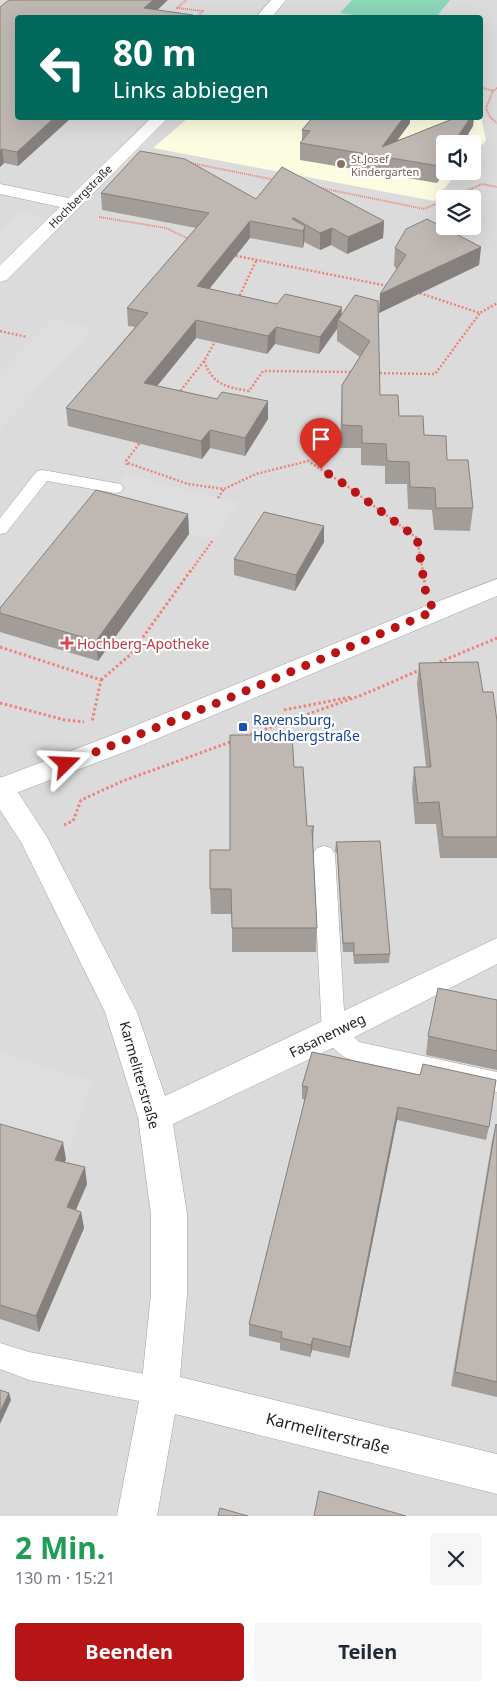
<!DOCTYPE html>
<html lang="de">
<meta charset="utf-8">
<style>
body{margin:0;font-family:"Noto Sans",sans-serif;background:#f6f6f7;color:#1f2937;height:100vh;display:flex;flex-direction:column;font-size:19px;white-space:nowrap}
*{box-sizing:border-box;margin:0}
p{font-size:16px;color:#747a83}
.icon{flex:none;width:28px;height:28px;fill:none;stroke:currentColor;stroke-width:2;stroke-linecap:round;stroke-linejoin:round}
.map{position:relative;height:1516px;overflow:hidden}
.details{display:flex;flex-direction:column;background:#fff;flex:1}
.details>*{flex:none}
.top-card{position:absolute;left:15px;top:15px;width:468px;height:105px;border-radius:5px;box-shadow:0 5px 20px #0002;background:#00695c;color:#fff;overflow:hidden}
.controls{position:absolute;left:436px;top:135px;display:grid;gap:10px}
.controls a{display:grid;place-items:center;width:45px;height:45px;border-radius:5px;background:#fff;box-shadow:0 5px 20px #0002;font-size:25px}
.pin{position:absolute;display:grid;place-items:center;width:42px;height:42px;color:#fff;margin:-51px -21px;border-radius:50% 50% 50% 0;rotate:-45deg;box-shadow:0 0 5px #0007}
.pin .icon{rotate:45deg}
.me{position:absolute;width:55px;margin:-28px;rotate:69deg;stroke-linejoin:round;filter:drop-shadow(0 0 4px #0008)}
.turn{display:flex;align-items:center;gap:18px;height:105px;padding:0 15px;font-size:22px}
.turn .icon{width:65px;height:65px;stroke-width:2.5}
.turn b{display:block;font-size:35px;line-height:42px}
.round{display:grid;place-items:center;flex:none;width:52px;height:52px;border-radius:5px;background:#f6f6f7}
.summary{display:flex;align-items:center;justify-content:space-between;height:85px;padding:0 15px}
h1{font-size:30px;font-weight:700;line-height:38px;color:#1e9e55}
.action{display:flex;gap:10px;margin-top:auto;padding:10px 15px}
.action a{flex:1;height:58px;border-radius:5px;background:#b71515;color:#fff;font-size:20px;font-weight:700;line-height:58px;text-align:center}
.action a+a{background:#f6f6f7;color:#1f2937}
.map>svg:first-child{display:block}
.residential{fill:#dcdbdb;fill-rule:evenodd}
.education{fill:#fcfce0}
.pitch{fill:#8bd5b8}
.parking{fill:#dedede}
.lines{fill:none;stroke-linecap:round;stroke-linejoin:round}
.service-casing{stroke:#a2a2a2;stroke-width:1}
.minor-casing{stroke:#a2a2a2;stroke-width:1}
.tertiary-casing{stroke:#a2a2a2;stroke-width:1}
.path-far2{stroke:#eb8579;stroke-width:2;stroke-dasharray:1 1;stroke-linecap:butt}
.path-far1{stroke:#eb8579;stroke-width:2.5;stroke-dasharray:2 2;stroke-linecap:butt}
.path{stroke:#eb8579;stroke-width:3;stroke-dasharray:2.5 2.5;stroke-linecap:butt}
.service{fill:#fff;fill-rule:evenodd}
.minor{fill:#fff;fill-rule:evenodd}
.tertiary{fill:#fff;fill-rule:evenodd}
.wall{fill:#a39d99}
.shaded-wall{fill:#85807d}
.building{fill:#beb7b2;stroke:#85807d}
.route{stroke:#b71515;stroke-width:9;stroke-dasharray:0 16.2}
.education-dot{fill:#8d6e63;stroke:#fff;stroke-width:2}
.health-dot{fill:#e0444e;stroke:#fff;stroke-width:2}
.transit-dot{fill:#1a4fb4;stroke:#fff;stroke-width:2}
.labels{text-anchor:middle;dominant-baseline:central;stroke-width:4.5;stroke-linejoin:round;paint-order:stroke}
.far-education-label{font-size:11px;fill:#785e54;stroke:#fff;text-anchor:start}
.far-street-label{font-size:11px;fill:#1e1e1e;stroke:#fff}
.health-label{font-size:14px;fill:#be3a42;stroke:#fff;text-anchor:start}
.transit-label{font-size:14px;fill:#164399;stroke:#fff;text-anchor:start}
.street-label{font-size:14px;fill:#1e1e1e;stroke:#fff}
.near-street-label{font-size:16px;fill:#1e1e1e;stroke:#fff}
</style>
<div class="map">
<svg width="497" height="1516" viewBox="0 0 497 1516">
<rect width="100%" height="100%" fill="#eeebe5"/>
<path class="residential" d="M0,0H497V1516H0ZM18,18H480V118H18ZM445,144H472V171H445ZM445,199H472V226H445Z"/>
<path class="education" d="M480,112L486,140L473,156L472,144H445V171H459L434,201L153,148L188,118H480Z"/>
<path class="pitch" d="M352,0H450L436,17H367L340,13Z"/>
<g class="parking">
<path d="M20,212L56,219L0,276V231Z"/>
<path d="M51,319L93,328L0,430V373Z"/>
<path d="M126,474L239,503L213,540L97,510Z"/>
<path d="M0,1052L92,1081L66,1159L0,1140Z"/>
</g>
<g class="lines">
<g class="service-casing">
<g id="service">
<path d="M43,470L115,483L121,484L123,488L121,492L115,493L47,481L6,533L0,534V518L37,471Z"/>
<path d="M324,846L331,848L335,854L345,1028L359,1042L497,1072V1092L352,1060C339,1056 328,1044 322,1032L313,854L317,848Z"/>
<path d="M0,1343L29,1352L160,1377L170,1381L174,1391L170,1401L160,1405L29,1380L0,1369Z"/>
</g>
</g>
<g class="minor-casing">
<g id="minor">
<path d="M271,0H286L271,18H255Z"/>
<path d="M151,118H168L7,280L0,282V265L60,207L0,194V184L69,198Z"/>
<path d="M0,777L10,780L47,837L137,1012L165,1096L497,938V964L345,1042L173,1124L187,1214V1294L180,1377L497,1454V1494L175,1414L157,1516H117L141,1391L151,1294V1214L138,1117L105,1012L21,842L0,810Z"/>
</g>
</g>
<g class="tertiary-casing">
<path id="tertiary" d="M497,579V596L135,748L0,799V778L115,734L426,606Z"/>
</g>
<g class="path-far2">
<path d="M186,0L177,8L203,11L196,18"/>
<path d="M480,87L493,91"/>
<path d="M497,88L493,91L486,108L490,117L497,123"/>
<path d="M191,163L275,180"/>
<path d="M321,188L424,209L445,200"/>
<path d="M448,199L482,184L497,187"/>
<path d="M99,217L166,228L189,239"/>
</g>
<g class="path-far1">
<path d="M232,255L388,286"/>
<path d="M416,292L480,313L497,303"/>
<path d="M238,299L256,261"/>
<path d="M0,331L27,337"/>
<path d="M204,361C213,385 226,387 249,391L263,371L352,372"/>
<path d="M376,373L435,374L480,313"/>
<path d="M178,394L204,361L216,340"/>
<path d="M128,463L188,484L224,489L256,474L308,461L347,486L417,538L423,572"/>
<path d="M127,465L126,461L142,440"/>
<path d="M218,498L224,489"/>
<path d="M190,572L213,540"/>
</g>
<g class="path">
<path d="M423,570L425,585"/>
<path d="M0,647L101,680L92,722"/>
<path d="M435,664L497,638"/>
<path d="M101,680L131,654L191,570"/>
<path d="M0,703L65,720L84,722"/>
<path d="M284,710L351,697"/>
<path d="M246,736L362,695L420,670"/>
<path d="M64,825L73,821L81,800L123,781L233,741"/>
</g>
<use href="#service" class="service"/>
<use href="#minor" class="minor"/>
<use href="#tertiary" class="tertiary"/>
</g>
<g class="wall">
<path d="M0,7L18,118H71L18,166L4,163L0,167Z"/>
<path d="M410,123L397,140L473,126L462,144H445L437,183L300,160V143L302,142V130Z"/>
<path d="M101,193L256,199L384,221L383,238L347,254L331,245L320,250L304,242L303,248L250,238L209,289L277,304L342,314L378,301L380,395L399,416L424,435L447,460L473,508L470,531L434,530L432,510L408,509L407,484H385V466L361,465V448H340L342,385L360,357L337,341V329L319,354L275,344L267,354L196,338L157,386L217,399L268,401V419L245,456L210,448L202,459L68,426L66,408L135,327L128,326L127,308L196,228L102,210Z"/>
<path d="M481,247L479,265L379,313L397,269L394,266L395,248Z"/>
<path d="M188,514L189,534L98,661L0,632V608Z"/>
<path d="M324,526V542L295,591L234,575V559Z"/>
<path d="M419,663L483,692L497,721V858H440L436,824H415L412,789L414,767H426L417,684Z"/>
<path d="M294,767L307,826H314L313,844L317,928L316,952H232V914H211L210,889Z"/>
<path d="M336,842L390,954L389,963L354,964L353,952H343L337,854L335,851Z"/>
<path d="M497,1000V1070L426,1055L428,1036Z"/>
<path d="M302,1086L489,1127L486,1140L397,1120L349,1358L312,1350L310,1357L280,1350V1343L249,1336V1324L305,1100L302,1099Z"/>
<path d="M0,1124L66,1159L65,1162L87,1184L76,1210L81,1212L84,1228L39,1332L0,1319Z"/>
<path d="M496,1124L497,1125V1397L451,1386L492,1141Z"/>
</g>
<g class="shaded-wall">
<path d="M153,0H168L149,18L144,8Z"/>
<path d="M54,118H71L18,166L17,152Z"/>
<path d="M403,118H410V123L385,157L382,147Z"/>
<path d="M470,118H474L473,126L462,144H453Z"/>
<path d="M2,149L4,163L0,167V151Z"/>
<path d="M445,157V171L437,183L439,166Z"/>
<path d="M250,221V238L198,303L197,286Z"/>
<path d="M384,221L383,238L347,254L348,237Z"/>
<path d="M305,226L304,243L303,248V231Z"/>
<path d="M332,228L331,245L320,250V233Z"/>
<path d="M481,247L479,265L379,313L380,294Z"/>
<path d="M342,307L341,322L338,320L337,329L319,354L320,337Z"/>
<path d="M196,320V338L145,401L144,383Z"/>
<path d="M276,327L275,344L267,354L268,336Z"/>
<path d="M268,401V419L245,456V438Z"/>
<path d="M210,430V448L202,459L201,441Z"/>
<path d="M188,514L189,534L98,661L96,641Z"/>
<path d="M324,526V542L295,591L296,575Z"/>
<path d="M398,1107L397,1120L349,1358L350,1347Z"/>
<path d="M63,1142L66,1159L58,1176L55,1160Z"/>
<path d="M85,1167L87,1184L70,1223L67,1207Z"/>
<path d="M81,1212L84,1228L39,1332L36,1316Z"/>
<path d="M313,1338L312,1350L310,1357L311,1345Z"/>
<path d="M9,1393L11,1400L0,1424V1412Z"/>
</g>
<g class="building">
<path d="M9,0H153L144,8L193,15L190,18H18V118H54L17,152L2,149L0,151V7Z"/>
<path d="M312,118H403L382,147L455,118H470L453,144H445V157L439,166L300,143L310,131L302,130Z"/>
<path d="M140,151L185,159L256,199L282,167L384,221L348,237L332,228L320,233L294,218L292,219L305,226L303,231L250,221L197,286L277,304L285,294L342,307L320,337L276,327L268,336L196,320L144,383L217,399L222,392L268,401L245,438L210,430L201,441L66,408L148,313L127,308L209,213L101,193Z"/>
<path d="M427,219L481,247L380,294L406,255L395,248L406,229Z"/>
<path d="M355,295L378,301L380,395H398L399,416H423L424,435L446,436L447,460H468L473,508H436L435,488L410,487L409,462L387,461L386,444L362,443V426L342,425V385L370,341L338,320Z"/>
<path d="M96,490L188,514L96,641L0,613V608Z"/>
<path d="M264,512L324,526L296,575L234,559Z"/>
<path d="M478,662L483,692H493L497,721V837H443L439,802L418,803L414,767H431L419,663Z"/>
<path d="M230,735H292L294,767H303L307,826H314L312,829L317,928H232L231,889H210V850H230Z"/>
<path d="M380,841L390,954L354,955V943H343L337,845L336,842Z"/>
<path d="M438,988L497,1000V1051L428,1036Z"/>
<path d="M312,1052L420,1075L423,1064L496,1080L489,1127L398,1107L350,1347L313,1338L311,1345L281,1338L282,1332L249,1324L308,1087L302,1086Z"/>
<path d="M0,1124L63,1142L55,1160L85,1167L67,1207L81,1212L36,1316L0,1305Z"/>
<path d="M496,1124L497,1125V1382L455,1372Z"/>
<path d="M0,1390L9,1393L0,1412Z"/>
<path d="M319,1491L406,1516H314Z"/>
<path d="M220,1508L248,1516H218Z"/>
</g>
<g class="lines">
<path class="route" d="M66,764L222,701L434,611L426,594L417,538L347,486L321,469"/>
</g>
<circle class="education-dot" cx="341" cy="164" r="5"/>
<path class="health-dot" d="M64.5 635.5h5v5h5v5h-5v5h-5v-5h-5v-5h5z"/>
<rect class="transit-dot" x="238" y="722" width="10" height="10" rx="2.5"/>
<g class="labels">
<g class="far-education-label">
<text x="351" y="158">St.Josef<tspan x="351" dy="13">Kindergarten</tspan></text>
</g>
<g class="far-street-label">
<text transform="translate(80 196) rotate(-45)">Hochbergstraße</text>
</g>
<g class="health-label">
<text x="77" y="643">Hochberg-Apotheke</text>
</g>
<g class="transit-label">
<text x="253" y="719">Ravensburg,<tspan x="253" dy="16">Hochbergstraße</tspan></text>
</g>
<g class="street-label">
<text transform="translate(327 1035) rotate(-26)">Fasanenweg</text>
<text transform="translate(140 1075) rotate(74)">Karmeliterstraße</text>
</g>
<g class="near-street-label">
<text transform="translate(328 1433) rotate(14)">Karmeliterstraße</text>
</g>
</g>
</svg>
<div class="controls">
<a><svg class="icon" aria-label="sound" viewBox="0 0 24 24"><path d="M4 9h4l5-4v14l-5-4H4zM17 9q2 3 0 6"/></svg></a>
<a><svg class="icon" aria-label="layers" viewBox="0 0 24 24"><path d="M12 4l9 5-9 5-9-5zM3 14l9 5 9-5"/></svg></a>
</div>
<div class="pin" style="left:321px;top:469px;background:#d93025"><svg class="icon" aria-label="arrive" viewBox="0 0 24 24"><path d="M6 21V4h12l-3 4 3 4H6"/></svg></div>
<svg class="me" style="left:66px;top:764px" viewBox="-20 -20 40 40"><path d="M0-17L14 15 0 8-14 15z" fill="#b71515" stroke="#fff" stroke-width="4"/></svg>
<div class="top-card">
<div class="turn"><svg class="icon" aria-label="left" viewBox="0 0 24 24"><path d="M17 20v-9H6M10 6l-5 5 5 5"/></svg><div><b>80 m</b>Links abbiegen</div></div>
</div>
</div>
<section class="details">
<div class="summary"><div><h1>2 Min.</h1><p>130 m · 15:21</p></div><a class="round"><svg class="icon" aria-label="close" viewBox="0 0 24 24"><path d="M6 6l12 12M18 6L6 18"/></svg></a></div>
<div class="action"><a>Beenden</a><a>Teilen</a></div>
</section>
